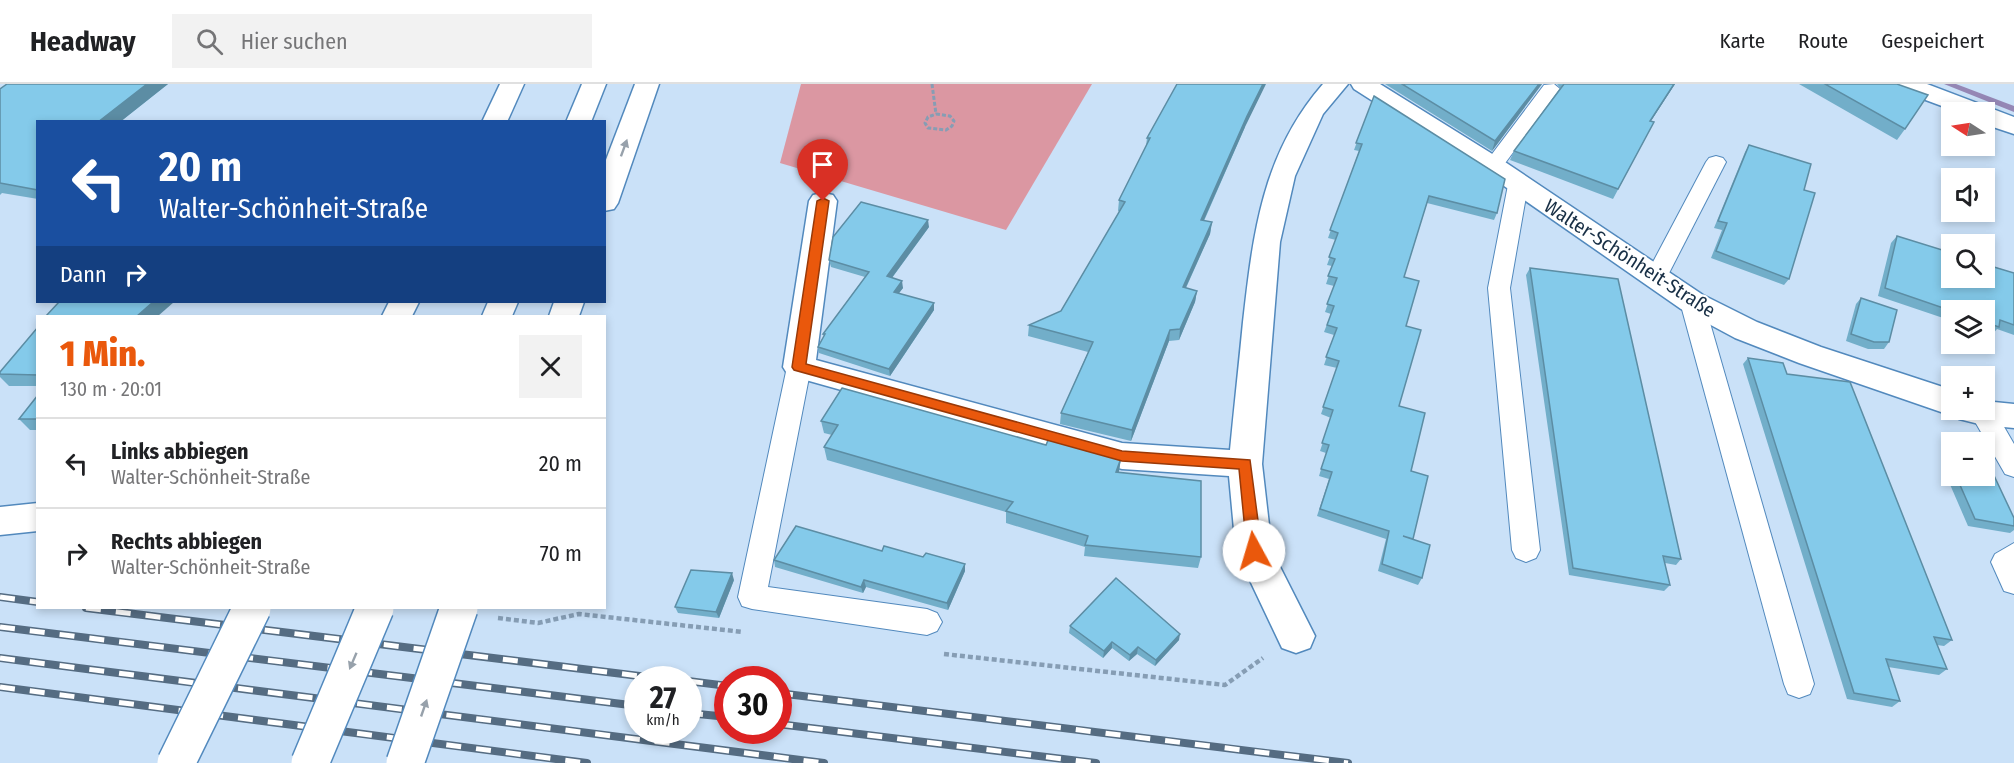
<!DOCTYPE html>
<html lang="de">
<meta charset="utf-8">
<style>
body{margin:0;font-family:"Fira Sans Condensed",sans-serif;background:#f2f2f2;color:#202124;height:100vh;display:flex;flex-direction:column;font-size:22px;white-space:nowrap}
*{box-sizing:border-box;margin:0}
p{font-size:20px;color:#757577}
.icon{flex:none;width:33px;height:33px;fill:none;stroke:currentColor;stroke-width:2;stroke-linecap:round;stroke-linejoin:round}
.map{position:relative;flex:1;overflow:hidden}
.drawer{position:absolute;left:36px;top:231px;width:570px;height:294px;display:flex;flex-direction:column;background:#fff;border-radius:0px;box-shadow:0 3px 9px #0003}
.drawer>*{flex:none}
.guide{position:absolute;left:36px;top:36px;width:570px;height:183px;border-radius:0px;box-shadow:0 3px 9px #0003;background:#1a4fa0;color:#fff;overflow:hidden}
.needle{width:39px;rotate:282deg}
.controls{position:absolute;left:1941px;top:18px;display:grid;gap:12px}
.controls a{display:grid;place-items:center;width:54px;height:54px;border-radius:0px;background:#fff;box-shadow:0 3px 9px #0003;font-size:30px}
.speed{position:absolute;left:624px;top:582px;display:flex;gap:12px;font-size:30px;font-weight:700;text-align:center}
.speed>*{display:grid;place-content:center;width:78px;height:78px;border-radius:50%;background:#fff;box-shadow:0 3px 9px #0003;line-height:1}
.speed small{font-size:15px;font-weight:400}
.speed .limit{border:9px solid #d22;background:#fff;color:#111}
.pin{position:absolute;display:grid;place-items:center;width:51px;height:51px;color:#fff;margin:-62px -26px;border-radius:50% 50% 50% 0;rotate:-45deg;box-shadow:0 0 6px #0007}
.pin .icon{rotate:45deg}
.me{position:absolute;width:66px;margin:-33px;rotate:354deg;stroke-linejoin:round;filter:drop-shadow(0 0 4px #0008)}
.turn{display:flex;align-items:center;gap:21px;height:126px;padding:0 24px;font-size:27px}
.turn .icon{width:78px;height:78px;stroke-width:2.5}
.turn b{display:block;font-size:42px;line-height:51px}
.then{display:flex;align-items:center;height:57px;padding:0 24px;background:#0003;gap:12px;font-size:22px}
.round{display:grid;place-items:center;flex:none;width:63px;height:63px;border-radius:0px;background:#f2f2f2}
.head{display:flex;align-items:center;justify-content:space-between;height:102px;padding:0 24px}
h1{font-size:36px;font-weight:800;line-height:45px;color:#ea580c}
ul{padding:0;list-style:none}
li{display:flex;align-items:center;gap:18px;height:90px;padding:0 24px;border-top:2px solid #e0e0e0}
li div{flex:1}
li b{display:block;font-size:22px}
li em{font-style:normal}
header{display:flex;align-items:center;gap:36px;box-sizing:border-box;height:84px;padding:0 30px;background:#fff;border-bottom:2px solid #e0e0e0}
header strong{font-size:28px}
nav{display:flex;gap:33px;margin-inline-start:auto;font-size:21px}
.search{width:420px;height:54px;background:#f2f2f2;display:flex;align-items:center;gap:15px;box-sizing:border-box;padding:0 21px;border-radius:0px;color:#757577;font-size:22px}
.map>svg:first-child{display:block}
.green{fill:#db97a2}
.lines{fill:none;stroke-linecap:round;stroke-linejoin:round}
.stream{fill:#9587b5;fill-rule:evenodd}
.service-casing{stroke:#5289bd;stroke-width:2}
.minor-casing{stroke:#5289bd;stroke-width:3}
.motorway-casing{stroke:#5289bd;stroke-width:3}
.path-far1{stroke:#869db4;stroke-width:3;stroke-dasharray:4 2;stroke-linecap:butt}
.path{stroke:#869db4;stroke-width:4.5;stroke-dasharray:5 3;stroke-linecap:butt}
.service{fill:#fff;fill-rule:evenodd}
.minor{fill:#fff;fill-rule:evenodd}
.motorway{fill:#fff;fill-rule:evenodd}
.rail-casing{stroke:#556c82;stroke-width:8}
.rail{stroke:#fff;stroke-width:5;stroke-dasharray:15;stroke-linecap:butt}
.minor-bridge-casing{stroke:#5289bd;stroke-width:40;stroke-linecap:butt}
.motorway-bridge-casing{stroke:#5289bd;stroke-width:40;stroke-linecap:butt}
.minor-bridge{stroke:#fff;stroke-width:37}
.motorway-bridge{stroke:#fff;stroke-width:37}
.wall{fill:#72aec9}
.shaded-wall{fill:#5c8da4}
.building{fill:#84caea;stroke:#5c8da4;stroke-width:1.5}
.oneway{fill:#97a1ab}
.route{fill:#ea580c;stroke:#983908;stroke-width:1.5}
.labels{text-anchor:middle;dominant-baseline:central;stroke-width:4.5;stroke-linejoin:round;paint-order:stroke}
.street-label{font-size:20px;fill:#182f45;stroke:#fff}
</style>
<header>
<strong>Headway</strong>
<div class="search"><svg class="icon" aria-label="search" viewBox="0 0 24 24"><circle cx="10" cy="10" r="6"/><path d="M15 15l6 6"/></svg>Hier suchen</div>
<nav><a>Karte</a><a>Route</a><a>Gespeichert</a></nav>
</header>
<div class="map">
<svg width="2014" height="679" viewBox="0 0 2014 679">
<rect width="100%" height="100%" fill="#cae1f8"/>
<path class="green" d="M801,0H1092L1006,146L780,79Z"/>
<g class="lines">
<path class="stream" d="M1944,0H1956L2014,22V28Z"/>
<g class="service-casing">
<g id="service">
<path d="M1554,0L1560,5L1500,86H1486L1483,82L1544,1Z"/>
<path d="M1716,72L1723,74L1726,78L1666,195L1663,200L1655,203L1647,200L1644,195L1706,78L1709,74Z"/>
<path d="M1518,95L1525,97L1528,101L1510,204L1540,466L1536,474L1526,478L1516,474L1512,466L1488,204L1508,101L1511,97Z"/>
<path d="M1692,210L1700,212L1704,218L1814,600L1810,610L1799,614L1788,610L1784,600L1680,218L1684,212Z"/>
<path d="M799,274L808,277L811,283L768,503L927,525L937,529L942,538L937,547L927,551L752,525L742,522L738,513L787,283L790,277Z"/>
<path d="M1984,320L1992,322L2014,360V393L2005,390L1970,329L1972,326H1984Z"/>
<path d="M2014,459V510L2004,507L1991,478L1995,470Z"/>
</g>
</g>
<g class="minor-casing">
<g id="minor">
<path d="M500,0H524L507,38H482Z"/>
<path d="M1323,0H1348L1323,30L1295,92L1280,158L1262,380L1272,467L1315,552L1310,564L1296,569L1282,564L1236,467L1229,392L1122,385L788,291L783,283L809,117L813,111L823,109L833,111L837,117L816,276L1122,359L1230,366C1234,323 1239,281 1243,238C1253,150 1262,70 1323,0Z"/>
<path d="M1351,0H1380L1502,76L1703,211L1757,238L1821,263L1952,306V326H1984V317L2014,320V344L1983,341L1959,335L1957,330L1952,331L1941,328L1799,279L1735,254L1681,225L1484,88L1354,5Z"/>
<path d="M1893,0H1927L2014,33V50L1984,40V28H1958L1896,5Z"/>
<path d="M389,218H419L412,232H382Z"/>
<path d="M38,419V447L0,451V423Z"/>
</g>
</g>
<g class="motorway-casing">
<g id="motorway">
<path d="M582,0H606L591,38H566Z"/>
<path d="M635,0H659L618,119L614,125L604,127V81Z"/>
<path d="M488,218H518L512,232H482Z"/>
<path d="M554,218H584L579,232H549Z"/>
</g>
</g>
<g class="path-far1">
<path d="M932,0L936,30"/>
<path d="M936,30L950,32L954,37L952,42L946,46L928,44L925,39L928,33Z"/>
</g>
<g class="path">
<path d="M498,534L538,539L579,530L743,548"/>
<path d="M944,570L1225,601L1263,574"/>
</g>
<use href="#service" class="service"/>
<use href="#minor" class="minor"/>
<use href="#motorway" class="motorway"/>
<g class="rail-casing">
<g id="rail">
<path d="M0,513L38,518"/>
<path d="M86,524L672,596"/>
<path d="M0,543L638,622"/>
<path d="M0,574L824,679"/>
<path d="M688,597L728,602"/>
<path d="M0,603L587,679"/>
<path d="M778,609L1348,679"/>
<path d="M688,629L728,633"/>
<path d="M778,640L1096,679"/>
</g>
</g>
<use href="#rail" class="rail"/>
<g class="minor-bridge-casing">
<path id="minor-bridge" d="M176,679L252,524"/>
</g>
<g class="motorway-bridge-casing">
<g id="motorway-bridge">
<path d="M310,679L375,524"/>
<path d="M405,679L459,524"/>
</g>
</g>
<use href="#minor-bridge" class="minor-bridge"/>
<use href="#motorway-bridge" class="motorway-bridge"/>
</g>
<g class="wall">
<path d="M168,0L120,38H38V115L2,109L0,111V5Z"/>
<path d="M1385,0H1542L1492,67Z"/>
<path d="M1557,0H1675L1651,37L1654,38L1613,115L1510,76L1514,67L1560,4Z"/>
<path d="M1799,0H1897L1905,45L1897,56Z"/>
<path d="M1374,12L1497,129L1494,136L1427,119L1404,193L1406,242L1399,322L1411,387L1413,455L1422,494L1418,501L1378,487L1386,455L1317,432L1329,395L1319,392L1326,369L1320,367L1331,334L1321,330L1337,284L1324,281L1334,251L1324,248L1331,230L1325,228L1334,202L1326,200L1332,182L1327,181L1336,156L1328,154L1359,67L1354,66Z"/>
<path d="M1245,43L1204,137L1212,138L1210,150L1186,204L1197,207L1195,218L1179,256L1169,257L1131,357L1060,340L1061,329L1088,268L1028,252L1029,241L1061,227L1120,128L1118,127L1119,116L1146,62L1147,54Z"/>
<path d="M1749,61L1804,106L1789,195L1784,201L1711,174L1722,146L1714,144L1745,68Z"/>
<path d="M929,143L892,194L903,204L899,209L934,226L890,292L819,269L818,263L824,252L823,250L865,193L831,183L829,176Z"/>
<path d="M1897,152L2014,189V251L1997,245L1992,251L1984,248V226H1952V237L1878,212L1891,159Z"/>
<path d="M1530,184L1681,475L1676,481L1665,479L1670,501L1664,507L1569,491L1526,191Z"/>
<path d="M1861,214L1889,258L1884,265H1868L1846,257L1856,220Z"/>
<path d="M38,243V302H9L0,293V288Z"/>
<path d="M1748,274L1787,290L1952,556L1944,562L1937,561L1947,585L1939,591L1888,583L1900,617L1892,623L1847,615L1743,280Z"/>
<path d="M38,311V346H30L19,335Z"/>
<path d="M821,337L1046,361L1121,374L1119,388L1201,473L1198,484L1084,472L1085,463L1006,439V428L827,376L824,363L832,351L824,349Z"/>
<path d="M1948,375L1952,376V392H1984L2014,434V446L2010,449L1968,442L1942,382Z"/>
<path d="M882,467L965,480V487L948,526L866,503L863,509L775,483L774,476Z"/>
<path d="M734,496L719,534L678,529L675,523Z"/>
<path d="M1070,542L1179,556L1155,582L1137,570L1129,577L1112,564L1103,574L1069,549Z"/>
</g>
<g class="shaded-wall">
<path d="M147,0H168L120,38H98Z"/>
<path d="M1263,0H1266L1245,43L1199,147L1201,136L1247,32Z"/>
<path d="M1539,0H1542L1492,67L1495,57Z"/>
<path d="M1674,0H1675L1645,46L1650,37Z"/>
<path d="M928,136L929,143L888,199L887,192Z"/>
<path d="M1212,138L1210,150L1181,214L1183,203Z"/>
<path d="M902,197L903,204L895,214L894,208Z"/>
<path d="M1197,207L1195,218L1179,256L1180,245Z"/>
<path d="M153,218H174L158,232H137Z"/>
<path d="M934,219V226L890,292L889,285Z"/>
<path d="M1170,246L1169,257L1131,357L1132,346Z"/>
<path d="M1121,374L1119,387L1114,400L1116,388Z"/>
<path d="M965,480V487L948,526L947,519Z"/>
<path d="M732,489L734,496L719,534L716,528Z"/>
<path d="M864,496L866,503L863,509L861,503Z"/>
<path d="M1180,550L1179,556L1155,582L1156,576Z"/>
<path d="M1112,558V564L1103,574L1104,567Z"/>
<path d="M1138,563L1137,570L1129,577L1130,571Z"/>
</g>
<g class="building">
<path d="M7,0H147L98,38H38V106L0,99V5Z"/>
<path d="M1177,0H1263L1247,32L1201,136L1212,138L1183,203L1197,207L1180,245L1170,246L1132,346L1061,329L1093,258L1029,241L1061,227L1125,118L1119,116L1150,54H1147Z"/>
<path d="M1402,0H1539L1495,57Z"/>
<path d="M1564,0H1674L1650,37L1654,38L1618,105L1514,67Z"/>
<path d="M1825,0H1897L1928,11L1905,45Z"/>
<path d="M1374,12L1505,95L1497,129L1429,112L1404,193L1419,197L1406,242L1421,246L1399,322L1425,329L1411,387L1428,392L1413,455L1403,452L1430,461L1422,494L1382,480L1389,447L1320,425L1332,388L1321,385L1329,361L1322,359L1333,326L1323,323L1339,277L1326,273L1337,244L1327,241L1334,222L1327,220L1337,194L1328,192L1335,175L1329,173L1338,149L1330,146L1362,60L1356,59Z"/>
<path d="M1749,61L1811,80L1804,106L1815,109L1789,195L1716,167L1727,139L1718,137Z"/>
<path d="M861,118L928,136L887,192L902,197L894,208L934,219L889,285L818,263L825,250H823L869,188L829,176L833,153Z"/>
<path d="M1897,152L1952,169V194H1984V180L2014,189V241L2000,236L1999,243L1984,238V226L1952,227L1885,204Z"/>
<path d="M1530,184L1618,195L1681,475L1663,472L1670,501L1573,484Z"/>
<path d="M1861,214L1897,226L1889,258H1874L1851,250Z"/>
<path d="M59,218H153L137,232H46Z"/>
<path d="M38,243V291L0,290V288Z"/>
<path d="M1748,274L1783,279L1787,290L1850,298L1952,556L1934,553L1947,585L1886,575L1900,617L1854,609Z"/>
<path d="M842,304L1046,361L1049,354L1121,374L1116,388L1201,397V473L1085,461L1088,452L1006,427L1013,418L824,363L838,341L821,337Z"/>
<path d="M38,311V335H19Z"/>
<path d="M1984,381H1989L2014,434V442L1975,435L1956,392H1984Z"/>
<path d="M796,442L882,467L884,462L923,473L926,469L965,480L947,519L864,496L861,503L774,476Z"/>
<path d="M691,486L732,489L716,528L675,523Z"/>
<path d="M1116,494L1180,550L1156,576L1138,563L1130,571L1112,558L1104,567L1070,542Z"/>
</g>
<defs><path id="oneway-solid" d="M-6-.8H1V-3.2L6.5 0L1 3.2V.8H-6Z" transform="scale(1.5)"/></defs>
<g class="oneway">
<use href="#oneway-solid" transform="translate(624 64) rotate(-70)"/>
<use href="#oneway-solid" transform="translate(353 577) rotate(113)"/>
<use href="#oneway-solid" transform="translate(424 624) rotate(-71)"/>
</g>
<path class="route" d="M823,114L829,117L806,280L1122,367L1250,376L1262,467L1260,472L1254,473L1249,472L1247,467L1239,385L1122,377L794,286L792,283L817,117Z"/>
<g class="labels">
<g class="street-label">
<text transform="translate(1630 174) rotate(33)">Walter-Schönheit-Straße</text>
</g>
</g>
</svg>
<div class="controls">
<a><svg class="needle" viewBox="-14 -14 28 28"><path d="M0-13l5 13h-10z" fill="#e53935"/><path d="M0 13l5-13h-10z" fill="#757577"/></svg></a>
<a><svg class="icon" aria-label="sound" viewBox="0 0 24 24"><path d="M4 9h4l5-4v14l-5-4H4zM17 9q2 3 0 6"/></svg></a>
<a><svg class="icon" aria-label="search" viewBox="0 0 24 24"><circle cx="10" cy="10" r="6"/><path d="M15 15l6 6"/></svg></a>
<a><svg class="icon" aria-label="layers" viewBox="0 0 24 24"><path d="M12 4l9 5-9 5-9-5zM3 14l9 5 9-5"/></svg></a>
<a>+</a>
<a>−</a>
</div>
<div class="speed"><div>27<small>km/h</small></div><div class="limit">30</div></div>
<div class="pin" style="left:823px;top:117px;background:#d93025"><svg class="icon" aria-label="arrive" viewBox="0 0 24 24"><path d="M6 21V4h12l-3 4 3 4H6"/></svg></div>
<svg class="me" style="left:1254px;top:467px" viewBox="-20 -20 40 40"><circle r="19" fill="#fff"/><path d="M0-13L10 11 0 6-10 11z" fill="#ea580c"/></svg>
<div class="guide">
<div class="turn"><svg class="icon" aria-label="left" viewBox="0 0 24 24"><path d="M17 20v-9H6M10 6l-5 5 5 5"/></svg><div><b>20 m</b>Walter-Schönheit-Straße</div></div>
<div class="then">Dann<svg class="icon" aria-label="right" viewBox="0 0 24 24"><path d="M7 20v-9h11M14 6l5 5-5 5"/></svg></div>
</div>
<section class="drawer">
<div class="head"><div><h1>1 Min.</h1><p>130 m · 20:01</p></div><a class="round"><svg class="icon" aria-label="close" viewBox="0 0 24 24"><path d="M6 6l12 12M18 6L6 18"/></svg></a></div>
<ul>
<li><svg class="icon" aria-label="left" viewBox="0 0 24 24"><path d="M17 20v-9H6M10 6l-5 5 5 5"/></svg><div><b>Links abbiegen</b><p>Walter-Schönheit-Straße</p></div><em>20 m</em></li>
<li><svg class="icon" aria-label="right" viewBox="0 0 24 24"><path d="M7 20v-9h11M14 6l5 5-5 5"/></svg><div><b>Rechts abbiegen</b><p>Walter-Schönheit-Straße</p></div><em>70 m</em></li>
</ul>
</section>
</div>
